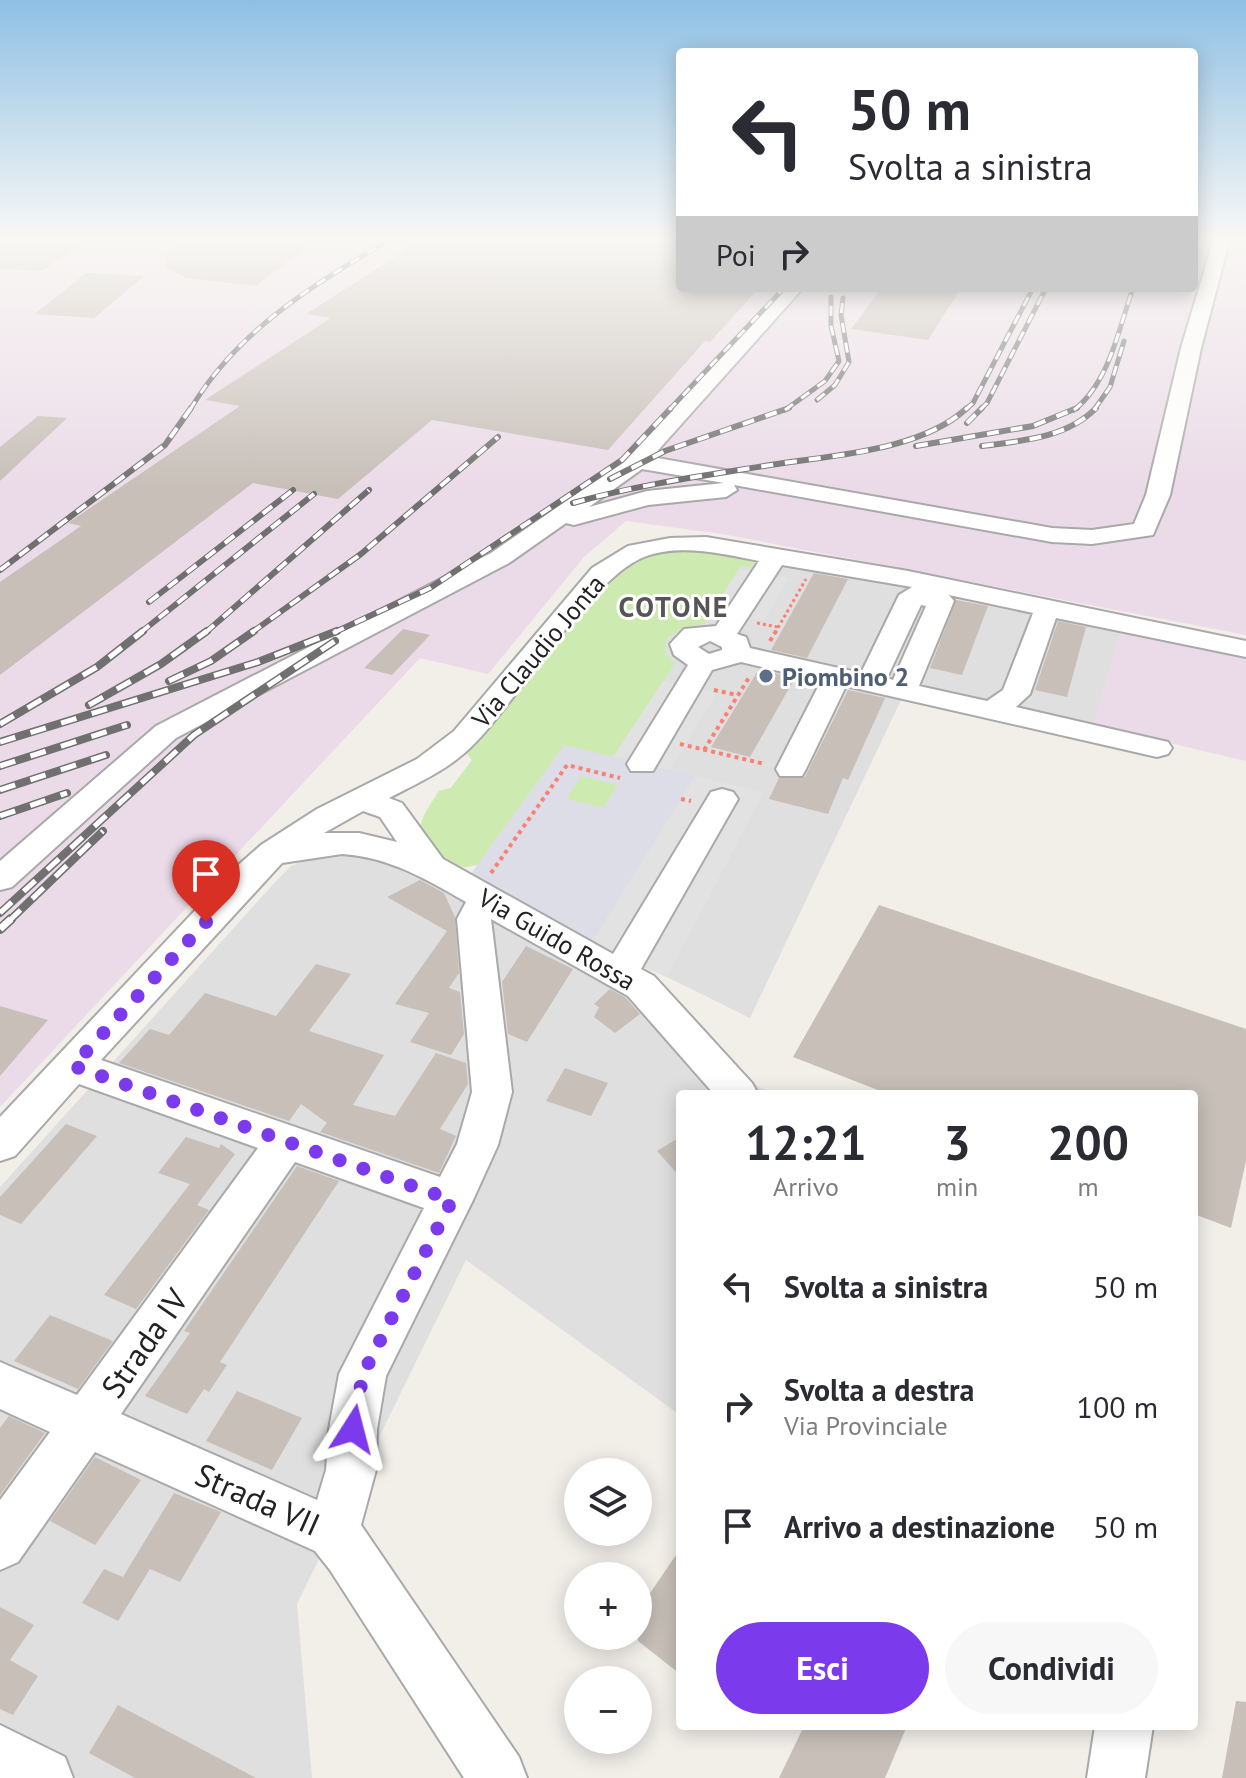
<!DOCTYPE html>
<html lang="it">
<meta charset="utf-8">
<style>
body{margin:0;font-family:"PT Sans",sans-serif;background:#f7f7f7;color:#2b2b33;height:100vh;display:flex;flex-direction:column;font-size:30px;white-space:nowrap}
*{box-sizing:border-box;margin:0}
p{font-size:26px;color:#7c7c81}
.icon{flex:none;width:44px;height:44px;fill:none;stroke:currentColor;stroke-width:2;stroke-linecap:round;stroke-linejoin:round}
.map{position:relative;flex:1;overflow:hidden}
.details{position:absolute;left:676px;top:1090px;width:522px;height:640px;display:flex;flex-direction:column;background:#fff;border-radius:8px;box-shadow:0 4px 20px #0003}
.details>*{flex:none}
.banner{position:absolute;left:676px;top:48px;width:522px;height:244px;border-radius:8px;box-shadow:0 4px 20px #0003;background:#fff;color:#2b2b33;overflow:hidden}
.fabs{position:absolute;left:564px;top:1458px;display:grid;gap:16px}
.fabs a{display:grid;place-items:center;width:88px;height:88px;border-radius:50%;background:#fff;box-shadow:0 4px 20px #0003;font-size:40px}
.pin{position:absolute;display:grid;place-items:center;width:68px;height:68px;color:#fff;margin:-82px -34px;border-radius:50% 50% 50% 0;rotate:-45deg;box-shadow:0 0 8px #0007}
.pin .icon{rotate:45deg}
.me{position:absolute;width:88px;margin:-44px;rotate:9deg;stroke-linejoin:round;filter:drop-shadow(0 0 6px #0008)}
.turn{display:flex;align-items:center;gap:28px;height:168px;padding:0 40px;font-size:36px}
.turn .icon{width:104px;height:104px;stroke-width:2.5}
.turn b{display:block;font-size:56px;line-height:68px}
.then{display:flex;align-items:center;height:76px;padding:0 40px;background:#0003;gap:16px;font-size:30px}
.eta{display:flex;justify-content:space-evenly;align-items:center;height:136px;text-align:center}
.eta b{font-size:48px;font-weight:600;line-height:56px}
.action{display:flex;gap:16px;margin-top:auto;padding:16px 40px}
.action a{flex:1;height:92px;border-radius:48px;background:#7c3aed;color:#fff;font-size:32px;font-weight:600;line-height:92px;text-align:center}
.action a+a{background:#f7f7f7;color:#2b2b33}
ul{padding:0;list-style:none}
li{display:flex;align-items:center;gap:24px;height:120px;padding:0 40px}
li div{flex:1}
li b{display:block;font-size:30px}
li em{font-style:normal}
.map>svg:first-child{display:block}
.residential{fill:#e0dfdf}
.industrial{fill:#ebdbe8}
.grass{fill:#cdebb0}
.parking{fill:#e2e2e2}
.plaza{fill:#dddde8;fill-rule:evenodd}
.building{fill:#c7bfb8}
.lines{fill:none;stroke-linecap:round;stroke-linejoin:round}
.minor-casing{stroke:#a9a9a9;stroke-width:4}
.path-far1{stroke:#fa8072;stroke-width:3;stroke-dasharray:3 3;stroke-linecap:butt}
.path{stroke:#fa8072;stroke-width:4;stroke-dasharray:4 4;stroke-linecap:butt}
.minor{fill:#fff;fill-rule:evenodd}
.rail-far3-casing{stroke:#707070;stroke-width:5}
.rail-far2-casing{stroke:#707070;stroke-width:6}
.rail-far1-casing{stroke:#707070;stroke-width:8}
.rail-casing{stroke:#707070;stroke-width:10}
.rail-far3{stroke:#fff;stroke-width:3;stroke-dasharray:10;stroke-linecap:butt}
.rail-far2{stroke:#fff;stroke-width:4;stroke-dasharray:12;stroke-linecap:butt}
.rail-far1{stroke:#fff;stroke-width:5;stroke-dasharray:16;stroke-linecap:butt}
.rail{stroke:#fff;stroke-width:7;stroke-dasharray:21;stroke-linecap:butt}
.route{stroke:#7c3aed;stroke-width:14;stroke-dasharray:0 25.2}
.service-dot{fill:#5c6f8a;stroke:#fff;stroke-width:3}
.labels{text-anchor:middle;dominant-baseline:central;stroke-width:6;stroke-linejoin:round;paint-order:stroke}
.street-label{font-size:26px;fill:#222;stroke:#fff}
.service-label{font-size:26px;font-weight:bold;fill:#4e5e75;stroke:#fff;text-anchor:start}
.far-district-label{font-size:28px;font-weight:bold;letter-spacing:2px;fill:#555;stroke:#fff}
.near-street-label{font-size:32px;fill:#222;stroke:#fff}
</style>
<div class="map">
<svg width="1246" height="1778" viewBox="0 0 1246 1778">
<rect width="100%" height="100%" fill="#f2efe9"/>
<g class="residential">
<path d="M715,550L1122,629L1089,740L902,698L750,1018L667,977L590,945L467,880L477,865L461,868L421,827L439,791L451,788L472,760L467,753L610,575Z"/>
<path d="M347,853L384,857L639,992L753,1084L774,1094H680V1415L466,1260L297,1604L312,1778H0V1187L278,879L291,866L320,855Z"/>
</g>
<g class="industrial">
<path d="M0,238H680V288H1194V238H1246V635L722,534L626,521L584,557L488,674L420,658L0,1107Z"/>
<path d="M1122,629L1246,656V761L1093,725Z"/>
</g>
<g class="grass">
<path d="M700,549L759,561L761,565L759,569L741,566L704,624L684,627L667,638L665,653L675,664L613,757L564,746L478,864C455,874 417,852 421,825C423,813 433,801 439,791L451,788L472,760L467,753L610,575C636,552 668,551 700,549Z"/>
<path d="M581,776L618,785L603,808L565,799Z"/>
</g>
<g class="parking">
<path d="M739,569L789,578L764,621L712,611Z"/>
<path d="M663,681L717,693L670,770L613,757Z"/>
<path d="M695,776L764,792L667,977L590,945Z"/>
</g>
<path class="plaza" d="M564,745L695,776L590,945L467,880ZM581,776L618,785L604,808L566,799Z"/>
<g class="building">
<path d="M0,238H88L42,271L0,269Z"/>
<path d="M192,238H319L256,286L186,278L165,267L167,252Z"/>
<path d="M425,238H590L654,246L664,238H680V288H759L710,342L705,341L608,450L432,420L338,499L253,483L0,675V582L81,526L68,523L240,406L205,400L331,318L306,314Z"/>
<path d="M86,273L144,276L94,318L35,314Z"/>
<path d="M882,288H961L928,340L851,329Z"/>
<path d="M38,416L67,418L0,481V447Z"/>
<path d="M814,573L848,579L807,658L771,650Z"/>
<path d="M956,600L988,606L962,675L930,668Z"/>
<path d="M1058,621L1086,627L1067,697L1035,690Z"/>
<path d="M403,629L430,635L392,675L364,668Z"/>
<path d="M759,669L795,678L750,757L711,747Z"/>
<path d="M848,690L885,698L848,780L843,778L828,814L769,799L779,778L805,777Z"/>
<path d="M420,880L444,893L455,917L459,973L449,988L460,992L464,1034L451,1055L410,1042L429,1013L395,1004L447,931L387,897Z"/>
<path d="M879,905L1246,1029V1161L1231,1228L1194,1214V1094H888L793,1057Z"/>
<path d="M526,946L573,969L527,1042L508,1034L502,982Z"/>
<path d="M316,964L351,974L309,1031L384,1055L353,1105L395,1116L436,1053L466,1063L468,1084L440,1129L456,1136L439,1173L320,1132L327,1123L301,1104L289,1121L119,1063L150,1029L169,1035L205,993L276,1016Z"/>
<path d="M610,989L626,998L640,1014L615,1033L594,1017L599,1007L594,1004Z"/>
<path d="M0,1006L48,1020L0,1076Z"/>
<path d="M565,1068L608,1083L591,1116L546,1101Z"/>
<path d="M66,1124L97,1136L21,1224L0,1215V1197Z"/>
<path d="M186,1137L219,1148L221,1144L235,1154L197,1205L209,1210L136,1309L104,1295L190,1184L158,1173Z"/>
<path d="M680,1137V1177L657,1151Z"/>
<path d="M297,1166L339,1181L220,1362L227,1365L209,1392L204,1389L187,1414L145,1396L190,1333L184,1331Z"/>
<path d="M50,1315L113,1341L78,1389L14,1361Z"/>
<path d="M237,1391L302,1418L272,1470L206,1441Z"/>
<path d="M9,1416L45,1433L0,1495V1428Z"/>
<path d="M95,1457L141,1480L95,1545L50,1521Z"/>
<path d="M174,1493L221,1512L180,1582L150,1569L118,1621L82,1603L104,1569L123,1577Z"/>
<path d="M680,1549V1674L638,1641V1611Z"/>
<path d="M0,1607L34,1625L10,1660L38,1676L13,1715L0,1709Z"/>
<path d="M1236,1701L1246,1702V1778H1222Z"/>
<path d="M118,1705L256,1778H135L89,1753Z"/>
<path d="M804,1726H907L885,1778H779Z"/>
</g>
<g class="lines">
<g class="minor-casing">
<g id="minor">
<path d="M1214,238H1230L1201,348L1170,495L1153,535L1092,544L1052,542L734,485L737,490L726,497L648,505L574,525L566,523L509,563L176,738L12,887L0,890V861L156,726L491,553L624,461L784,288H803L652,457L1052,528L1092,530L1134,524L1146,495L1181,348ZM642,469L724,483L647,491L589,507Z"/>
<path d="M706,537L908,571L1246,641V657L1056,618L1030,694L1016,707L1168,742L1172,748L1168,754L1157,757L846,686L806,769L802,776H780L776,769L821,681L741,662L712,670L653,771H631L627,764L688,665L674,655L670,644L684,629L716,626L759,561C724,554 680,543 644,557C590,579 521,696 476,742C452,768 420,782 389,798L402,803L443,859L613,954L711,792L722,789L733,792L738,799L641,969L654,976L752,1083L758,1094H714L628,996L491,919L512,1092L498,1145L473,1200L386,1376L377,1429L376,1470L361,1525L519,1757L527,1778H464L330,1570L315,1551L95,1452L18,1562L0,1570V1500L50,1432L0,1409V1362L77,1395L258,1148L79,1084L15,1156L0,1161V1117L236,867L261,845L317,809L417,759L454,731L592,568L628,546L670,538ZM782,565L912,587L899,595L861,673L750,648L746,637L737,634ZM949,595L1033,613L1003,690L987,701L919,686L954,601ZM921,605L926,606L893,680L887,678ZM710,641L722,647V650L709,654L698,647ZM363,811L380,817L397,842L359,833H324ZM342,854C389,857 426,879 466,902L457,919L472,1092L457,1144L440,1177L101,1060L282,863ZM295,1162L424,1208L339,1374L329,1429L326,1470L317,1500L121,1414Z"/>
<path d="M0,1725L65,1757L73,1778H0Z"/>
<path d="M1095,1726H1153L1145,1778H1087Z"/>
</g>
</g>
<g class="path-far1">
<path d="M757,623L778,627"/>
<path d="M775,633L806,579"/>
</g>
<g class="path">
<path d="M770,641L776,631"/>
<path d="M714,690L737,695"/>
<path d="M680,744L765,764"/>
<path d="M704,750L750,676"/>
<path d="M681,799L691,801"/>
<path d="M491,873L567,765L620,778"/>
</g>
<use href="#minor" class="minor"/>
<g class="rail-far3-casing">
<g id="rail-far3">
<path d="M817,400L835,385L849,362L841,315L843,298"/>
<path d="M190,410C237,330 314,284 393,238"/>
<path d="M669,410L784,288"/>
<path d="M785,410L825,381L839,361L831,326V297"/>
<path d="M965,410L973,403L1033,288"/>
<path d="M980,410L987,403L1046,288"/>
<path d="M1074,410C1109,383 1119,328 1133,288"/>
<path d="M1094,410L1110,387L1124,341"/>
</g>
</g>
<g class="rail-far2-casing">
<g id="rail-far2">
<path d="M967,423L982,408"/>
<path d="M916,446L1033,426L1077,408"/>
<path d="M982,446C1021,441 1067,438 1096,408"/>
<path d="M610,479L665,451L789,408"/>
<path d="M573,503C640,484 708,475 777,464C836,455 922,450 967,408"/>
<path d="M0,570L165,445L191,408"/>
<path d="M149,602L293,490"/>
<path d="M140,633L314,494"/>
<path d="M205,633L369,490"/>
<path d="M251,633L361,554L498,437"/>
<path d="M333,633L430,588L622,460L671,408"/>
</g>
</g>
<g class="rail-far1-casing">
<g id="rail-far1">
<path d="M169,681L211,661L254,631"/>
<path d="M89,705L161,664L207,631"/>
<path d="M0,724L97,667L143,631"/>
<path d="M0,742L258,662L337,631"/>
<path d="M0,766L127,725"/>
<path d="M0,790L106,755"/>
<path d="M0,816L67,793"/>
<path d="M0,913L194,735L335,641"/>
<path d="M9,921L103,831"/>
</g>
</g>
<g class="rail-casing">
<path id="rail" d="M0,929L11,919"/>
</g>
<use href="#rail-far3" class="rail-far3"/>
<use href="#rail-far2" class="rail-far2"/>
<use href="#rail-far1" class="rail-far1"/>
<use href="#rail" class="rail"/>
</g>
<linearGradient id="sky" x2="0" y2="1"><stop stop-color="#8fc0e4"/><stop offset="0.49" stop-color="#f9f8f5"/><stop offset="1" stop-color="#f9f8f5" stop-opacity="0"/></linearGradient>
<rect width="1246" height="487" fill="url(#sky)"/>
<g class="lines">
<path class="route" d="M206,922L73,1066L452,1200L363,1374L353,1429"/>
</g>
<circle class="service-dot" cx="766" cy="676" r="8"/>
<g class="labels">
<g class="street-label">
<text transform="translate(538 651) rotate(-50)">Via Claudio Jonta</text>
<text transform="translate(557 939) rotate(30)">Via Guido Rossa</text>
</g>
<g class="service-label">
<text x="782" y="676">Piombino 2</text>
</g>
<g class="far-district-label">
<text x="674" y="606">COTONE</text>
</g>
<g class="near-street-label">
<text transform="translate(144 1343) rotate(-55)">Strada IV</text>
<text transform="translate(258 1499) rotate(24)">Strada VII</text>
</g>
</g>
</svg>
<div class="fabs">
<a><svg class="icon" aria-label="layers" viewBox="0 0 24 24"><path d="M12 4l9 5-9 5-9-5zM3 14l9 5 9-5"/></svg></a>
<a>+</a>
<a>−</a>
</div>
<div class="pin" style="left:206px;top:922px;background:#d93025"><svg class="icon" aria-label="arrive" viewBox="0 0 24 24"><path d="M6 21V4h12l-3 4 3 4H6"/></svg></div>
<svg class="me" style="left:353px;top:1429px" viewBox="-20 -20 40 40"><path d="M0-17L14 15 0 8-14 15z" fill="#7c3aed" stroke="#fff" stroke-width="4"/></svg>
<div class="banner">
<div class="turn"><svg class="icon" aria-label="left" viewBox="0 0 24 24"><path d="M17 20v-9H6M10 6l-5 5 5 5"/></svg><div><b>50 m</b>Svolta a sinistra</div></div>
<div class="then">Poi<svg class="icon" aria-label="right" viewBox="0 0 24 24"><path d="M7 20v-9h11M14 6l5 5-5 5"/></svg></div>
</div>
<section class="details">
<div class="eta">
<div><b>12:21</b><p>Arrivo</p></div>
<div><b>3</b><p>min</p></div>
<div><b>200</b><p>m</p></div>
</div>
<ul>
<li><svg class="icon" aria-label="left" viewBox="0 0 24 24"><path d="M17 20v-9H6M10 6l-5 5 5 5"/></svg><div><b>Svolta a sinistra</b></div><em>50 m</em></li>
<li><svg class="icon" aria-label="right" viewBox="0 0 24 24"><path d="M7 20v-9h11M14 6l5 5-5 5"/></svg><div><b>Svolta a destra</b><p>Via Provinciale</p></div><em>100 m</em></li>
<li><svg class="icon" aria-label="arrive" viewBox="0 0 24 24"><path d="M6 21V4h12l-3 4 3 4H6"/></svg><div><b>Arrivo a destinazione</b></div><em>50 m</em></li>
</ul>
<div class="action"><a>Esci</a><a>Condividi</a></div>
</section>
</div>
